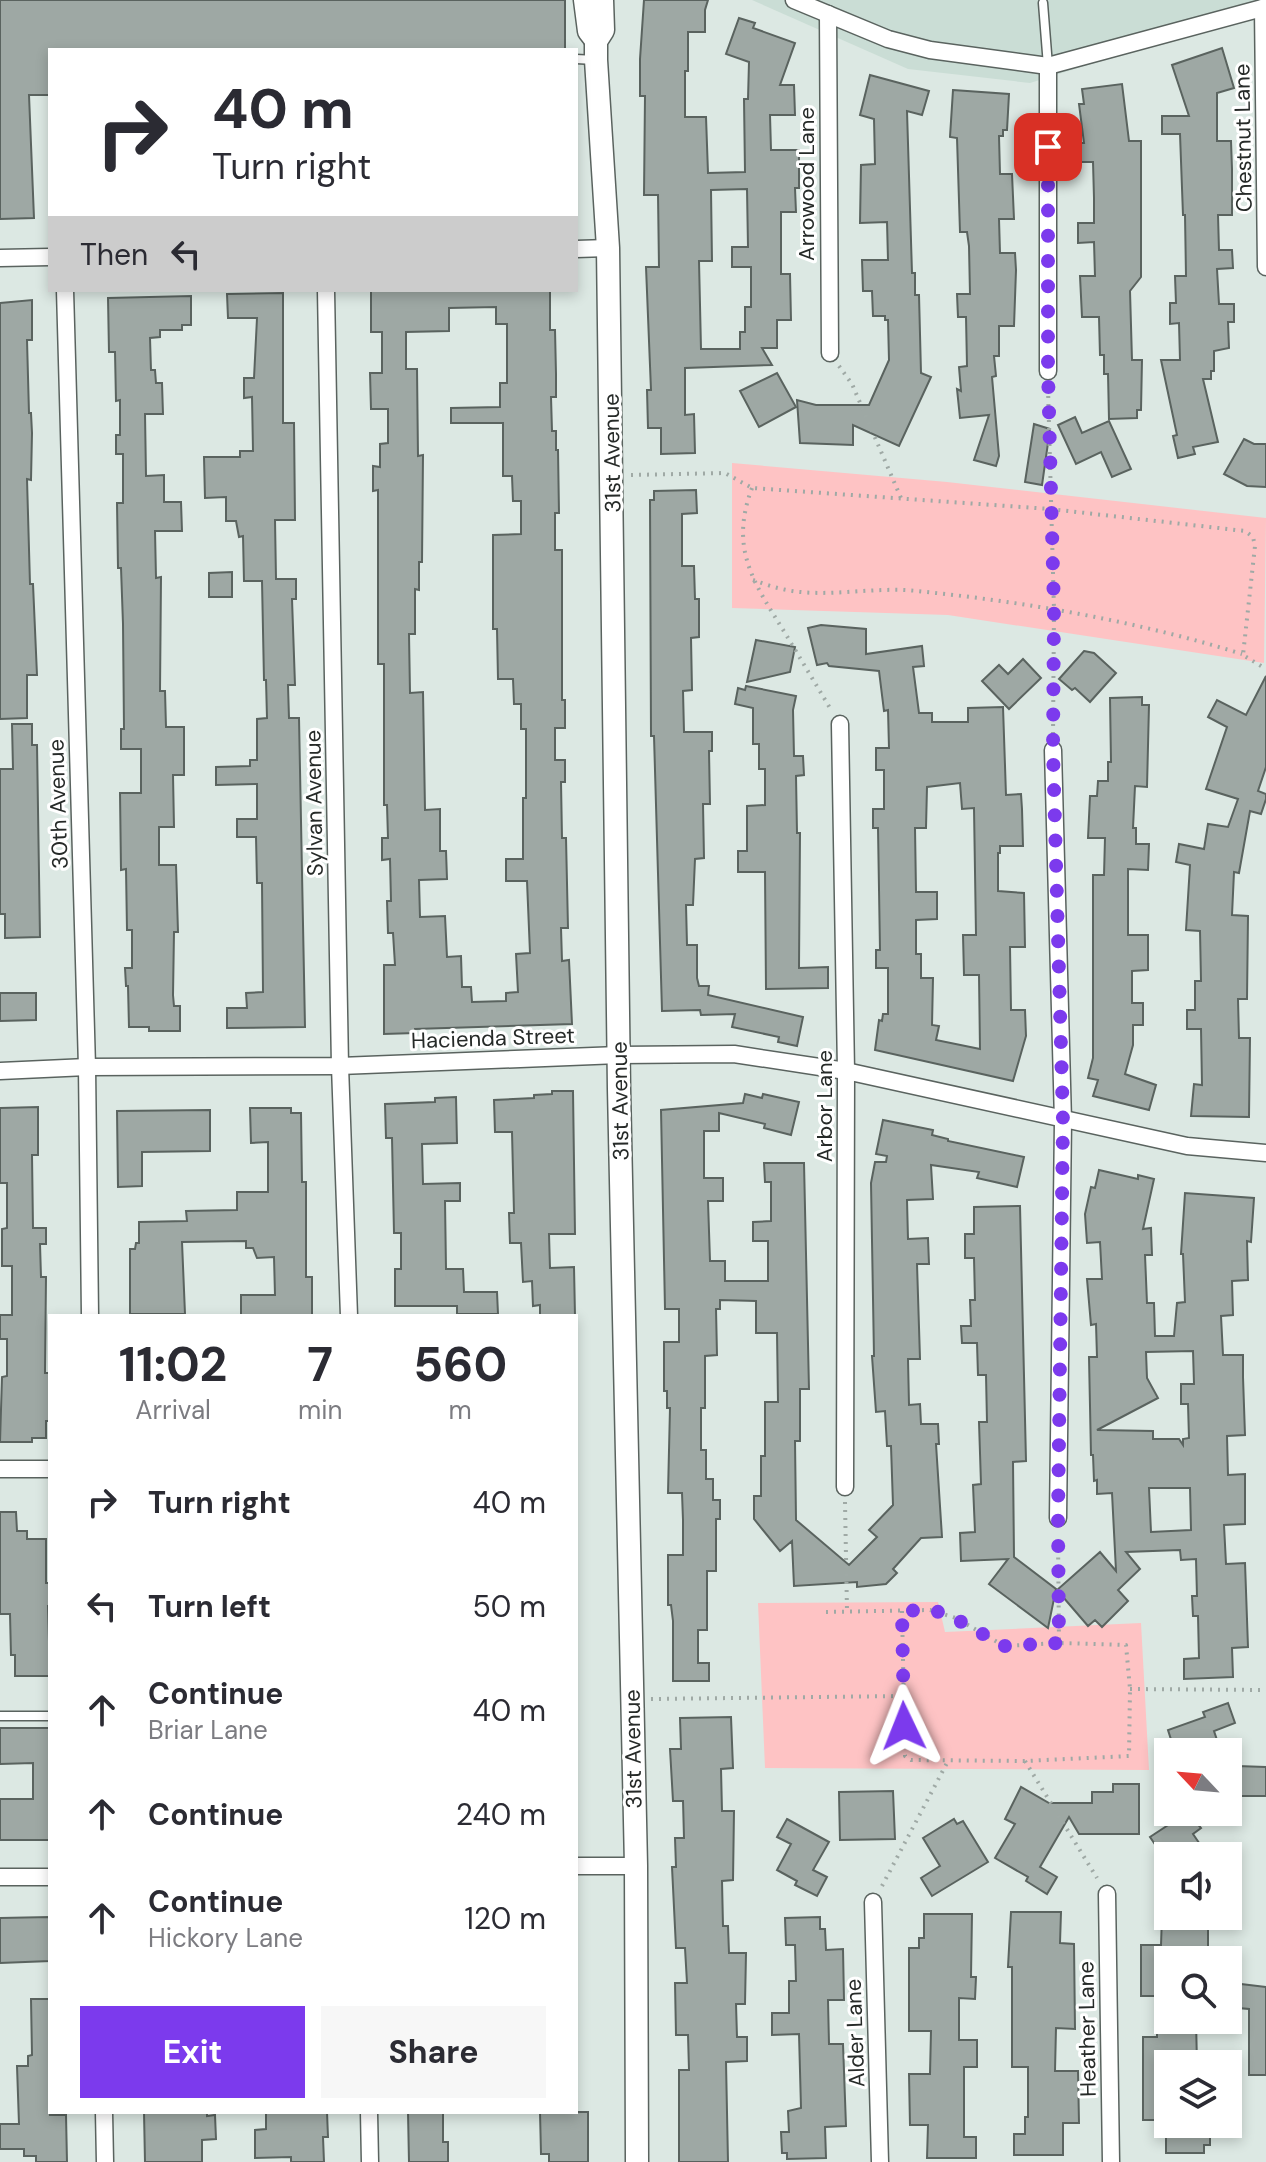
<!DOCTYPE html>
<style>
body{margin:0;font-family:"DM Sans",sans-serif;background:#f7f7f7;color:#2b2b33;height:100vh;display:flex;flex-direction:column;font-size:30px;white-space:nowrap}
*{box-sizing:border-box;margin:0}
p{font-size:26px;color:#7c7c81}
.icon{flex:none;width:44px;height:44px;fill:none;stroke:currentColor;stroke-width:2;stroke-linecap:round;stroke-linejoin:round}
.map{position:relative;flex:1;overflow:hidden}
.details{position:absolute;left:48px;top:1314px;width:530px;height:800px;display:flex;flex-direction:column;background:#fff;border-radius:0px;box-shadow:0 4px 12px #0003}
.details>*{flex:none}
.guide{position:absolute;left:48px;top:48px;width:530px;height:244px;border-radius:0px;box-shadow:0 4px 12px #0003;background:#fff;color:#2b2b33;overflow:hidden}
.needle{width:52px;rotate:296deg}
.fabs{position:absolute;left:1154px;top:1738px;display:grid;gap:16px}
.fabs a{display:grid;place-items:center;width:88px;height:88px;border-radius:0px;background:#fff;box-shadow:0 4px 12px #0003;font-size:40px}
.pin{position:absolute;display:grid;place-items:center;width:68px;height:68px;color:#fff;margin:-34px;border-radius:16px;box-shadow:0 4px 12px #0006}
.me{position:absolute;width:88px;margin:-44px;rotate:358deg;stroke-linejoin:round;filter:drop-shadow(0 0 6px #0008)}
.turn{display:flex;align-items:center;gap:28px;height:168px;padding:0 32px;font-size:36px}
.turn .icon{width:104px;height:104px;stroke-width:2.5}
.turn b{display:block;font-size:56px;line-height:68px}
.then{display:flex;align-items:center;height:76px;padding:0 32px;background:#0003;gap:16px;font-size:30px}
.eta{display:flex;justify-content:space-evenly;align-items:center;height:136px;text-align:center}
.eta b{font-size:48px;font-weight:700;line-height:56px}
.primary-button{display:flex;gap:16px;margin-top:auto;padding:16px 32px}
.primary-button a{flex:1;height:92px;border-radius:0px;background:#7c3aed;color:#fff;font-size:32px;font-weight:700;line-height:92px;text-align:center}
.primary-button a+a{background:#f7f7f7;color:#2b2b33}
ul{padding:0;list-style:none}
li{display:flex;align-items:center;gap:24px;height:104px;padding:0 32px}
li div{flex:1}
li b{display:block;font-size:30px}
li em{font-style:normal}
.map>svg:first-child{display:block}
.built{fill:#caddd5}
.green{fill:#fec3c4}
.building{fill:#9ea8a4;stroke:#5a635f;stroke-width:2;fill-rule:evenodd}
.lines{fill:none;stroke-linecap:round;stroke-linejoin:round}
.service-casing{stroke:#5a635f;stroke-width:11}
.minor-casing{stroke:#5a635f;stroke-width:19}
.tertiary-casing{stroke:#5a635f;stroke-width:25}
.path{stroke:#9fa9a5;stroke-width:4;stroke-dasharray:2 6;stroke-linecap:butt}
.service{stroke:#fff;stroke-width:8}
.minor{stroke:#fff;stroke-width:16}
.tertiary{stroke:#fff;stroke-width:22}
.route{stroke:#7c3aed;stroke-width:14;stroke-dasharray:0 25.2}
.labels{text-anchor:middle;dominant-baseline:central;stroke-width:6;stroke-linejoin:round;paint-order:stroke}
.street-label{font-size:22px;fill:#262a28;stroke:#fff}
</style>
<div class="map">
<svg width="1266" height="2162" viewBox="0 0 1266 2162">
<rect width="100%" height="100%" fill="#dce8e3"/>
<path class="built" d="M752,0H1266V9L1030,83L908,69Z"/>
<g class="green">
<path d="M732,463L947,482L1266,518L1264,663L948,615L732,608Z"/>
<path d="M938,1602L945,1632L1141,1623L1149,1770L765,1768L758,1603Z"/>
</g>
<g class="building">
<path d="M0,0H565V50H50V95H29L34,218L0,219Z"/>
<path d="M644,0H708L705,10V32H688V71H685V117H706L708,173L745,172L744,99H748L749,62L726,54L739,18L755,23L753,28L795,43L780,85H794L795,115H770L771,150H799V188H795L796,212H781V274H790L791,320H777V348H762L772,365L685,368V415L694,414L695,453L661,454V428H648L647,390H651L646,267H659L658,195H644L645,96H640V59ZM747,189L748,247H732V267H751V307H745V332H740V349H701L699,261H712L711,190Z"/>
<path d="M1222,48L1234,88L1217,93V141H1231L1232,169V215H1218L1219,250H1232L1233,268L1217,269L1219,304H1234V322H1228L1229,348L1214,351V371H1211V379H1203L1218,442L1193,447L1195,454L1178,458L1173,436L1177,435L1161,360H1180L1179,323L1170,324V303H1176L1175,276H1186L1185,215H1183L1180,134H1162V116H1189L1172,65Z"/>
<path d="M870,75L929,91L922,115L907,111L912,273H915V295H919L921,373L931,377L899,446L853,425V445L800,443L797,400L816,405H869L889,360L888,320H885V316H873L872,291H863L862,260H888L887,222L860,223L861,165L875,164L874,119L860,115Z"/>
<path d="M1122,84L1129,141H1141V277L1130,291L1132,360H1142L1141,410H1137V418L1109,419L1108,374H1104V355H1100L1099,317H1082L1080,276H1095L1094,242L1078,243V223H1094V198L1093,162H1078V143H1084L1079,104H1084L1082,89Z"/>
<path d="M953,90L1009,94L1007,130H1003V136H999L1000,174H1012L1014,219H999L1000,253H1015L1016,270L1014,326H999V356H994L996,376L992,377L999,456L996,466L974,460L989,415L960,418L957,389L961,391L959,367L967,366L966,317H958L957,294H970L969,246L967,232H960L957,138L950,137Z"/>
<path d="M371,290H550V330H555L556,374V397H551L552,431H556V450H558L559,513H555V550H562V700H565V728H555V760H565V782H561L562,838H566L568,928H561L562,961L569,960L572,1024L415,1029V1033L384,1034V965H395L393,933H388L387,901H391L390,859L382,860V838H388L387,805H384V664H378V490L373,491V466L380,467V444L388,443V409H371L370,373H382V332H371ZM496,307V324H507V383H500V407L451,408V423H503V476H512L513,501H521V534L493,535V629H497L498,679H513L514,704H521V729H526V798H523V859H506V881H527L530,953L516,954L518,992L506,993V1001L472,1002L471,987H462L461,956L447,957L445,916L420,917L419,880L447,879L446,851H440V809L425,810L423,692L410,693L409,634H415V589L419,590V562H422L423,455L418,456L417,369H406V332L449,331V308Z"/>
<path d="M283,293V423H294L295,520H275L276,579H296V599H292L295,685H288L289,718H299L305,1027L227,1028V1008H247L246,993L263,992L262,883H257L256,837H237V819H257V784L216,785V767L250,766V760H257V719L267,718L266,680H264L262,581H244L243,536L239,537L236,521H226V497L205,498L204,457H240V451H253L252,397L244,398V378H254L257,318H228L227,294Z"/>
<path d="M191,296V325H182V330H160V337L150,338L151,370H155L156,383H162L163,414H145L146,476L164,475V502H181L182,531H155L156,578L161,577L160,691H165L166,727H184V775H173L174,827H159V865H176L178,932H174L173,995L174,1006H180V1031H149V1027H129L128,986H126L125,968H132V930H127L126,869L121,870L120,793H141V749H121V729H124L123,624L121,568H118L117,503H123V454H116V435H120V400L116,401L115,352H109L108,298Z"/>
<path d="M32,300V340H27L29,413H31L32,433L31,480L27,479L30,584H33L37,675H27V718L0,719V303Z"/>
<path d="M777,373L796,407L759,427L740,391Z"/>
<path d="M1075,417L1082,433L1109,421L1131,469L1112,477L1101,452L1076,464L1058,425Z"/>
<path d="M1034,424L1050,429L1042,485L1025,482Z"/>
<path d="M1244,439L1254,444H1266V487L1247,486L1224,474Z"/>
<path d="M696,490L697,513L682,514V566H694L695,599H699V637L691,638L692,690L683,691L684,732H712V751H709L710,804H703L704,858L695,859L693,905H686L687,945H697V978L699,986H709L708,995L803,1017L797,1046L778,1042L779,1037L732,1027L735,1014L701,1015L700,1010L662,1011L654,736H651L650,500H654V491Z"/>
<path d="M232,572V597H209V573Z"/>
<path d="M821,625L866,629V654L922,646L924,666L913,667L919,713H932V722H968V708L1003,707L1006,795L1021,794L1022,809L1023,846H1000V853H998V891L1024,893L1025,947H1010L1011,1010H1025L1026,1036L1013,1081L875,1050L879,1020L882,1021L883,1014H888V968H876V950H880L878,828H873V809H884V770H876V748H889L888,710L884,711L879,671L829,666L827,663L817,665L808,628ZM960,783L962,809L974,808L976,935H963L964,975H979L980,1049L936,1040L939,1026L932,1025L933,978H921V954H916V920L937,919V892H916L915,828H926L927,787Z"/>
<path d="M756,640L795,647L790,672L747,682Z"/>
<path d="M1084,651L1094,653L1116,673L1090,702L1075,688L1072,690L1059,679Z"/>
<path d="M1023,659L1041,678L1009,709L982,681L999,665L1008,674Z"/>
<path d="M1266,676V767L1258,791L1266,794V799L1261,814L1250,811L1239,873L1234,872L1232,915L1248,916L1247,999H1238L1239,1038H1250L1249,1117L1191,1116L1194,1084L1202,1085L1201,1029H1187V1010H1195V981H1201L1200,931L1186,930L1190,865L1176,862L1179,844L1204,849L1208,824L1228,827L1238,799L1206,789L1227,727L1208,717L1217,700L1246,715Z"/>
<path d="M746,686L796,696L793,710L794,756H803L804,775L796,776L797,833H800L799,968L828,967V988L766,989L765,872H738V851H747V806L765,805V769H759V744H753V708L735,704L738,688L745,690Z"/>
<path d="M1142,697V705H1149L1147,787L1135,786L1133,828H1136V844H1149L1148,870L1128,869V935H1148V970L1132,971V1003H1143V1025H1133V1045L1125,1074L1156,1085L1149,1110L1093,1096L1098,1080L1088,1078L1093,1058V875H1104L1105,838H1088L1090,796H1097L1098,781H1108V762H1111L1110,698Z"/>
<path d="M12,724H32V745H37L40,937L5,938V914H0V769H13Z"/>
<path d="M0,993H36V1020L0,1021Z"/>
<path d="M552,1091H573L575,1234H549L550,1268L574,1267L575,1316H540V1305L533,1306L532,1281L523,1282L521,1243H510L509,1213H514L512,1132H495L494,1100L534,1098V1095L552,1094Z"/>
<path d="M745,1094L762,1098L763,1094L799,1102L791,1135L764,1128L765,1124L719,1113V1131H704V1178H723V1201H708L710,1261H725V1281H768V1241H753V1222L771,1221V1182H765L764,1163H804L809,1389H800V1441H795L796,1520L849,1565L877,1537L869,1530L893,1505L891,1446H887L885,1411L876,1412L872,1356H874L871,1183L875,1162H886L887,1156L876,1154L883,1120L933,1130L932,1135L948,1139V1141L1024,1157L1017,1187L977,1178L979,1172L931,1165L933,1199L907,1200L908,1239L928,1238L929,1264H917L920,1359H908L909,1405L920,1404L921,1424H938L939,1444H936L942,1537L921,1538L893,1569L897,1573L886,1584L857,1587V1582L794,1586L792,1541L780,1551L754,1519V1496H761V1456H765V1402H778L777,1333H756V1301L720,1300V1309H716L717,1355L705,1356V1408H701V1450H706V1479H713V1500H720V1519H716V1571H707V1630H698V1663H709V1681H673V1621L671,1605H668V1555H683V1520L682,1493H668L670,1408H667V1391H664V1342H679V1309H665L661,1110L743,1103Z"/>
<path d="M456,1097L457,1143L422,1144L423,1184L460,1183V1201H445L446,1269H463L464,1292H497L498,1314H457V1306H395V1269H401V1233H394L392,1138H386L385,1104L435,1102V1098Z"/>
<path d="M38,1107V1155H32L33,1228H46V1244H40L41,1277H46L45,1373H49L50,1421H46V1438H32V1442H0L2,1377L7,1376V1339H0V1315H12V1266H2V1229L7,1228V1183H0V1108Z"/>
<path d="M250,1108H291V1113H301L302,1182H306V1277H312V1316H241V1295H275L274,1257L257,1258L253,1248H246V1241L182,1242L185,1314H130V1249H135L136,1243H139V1222L187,1221L186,1211L237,1210V1192H268V1142L251,1143Z"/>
<path d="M210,1110V1151L142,1152V1186L118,1187L117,1111Z"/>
<path d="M1099,1170L1138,1179V1175L1154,1179L1143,1229L1151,1228L1152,1255H1145L1147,1303H1154L1155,1336H1174L1177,1303L1185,1302L1183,1254H1181L1185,1193L1254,1198L1251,1242L1247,1241L1248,1280L1232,1281L1233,1315L1221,1316L1223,1355H1243V1377L1245,1435L1227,1436L1228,1475L1245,1474V1524L1224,1525L1226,1564L1245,1563L1248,1647L1232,1648L1233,1677L1184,1679V1659L1199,1658L1198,1616H1193L1192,1596H1197L1196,1559L1181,1560L1180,1550L1126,1552L1140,1569L1118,1590L1128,1601L1102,1627L1095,1620L1088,1626L1057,1590L1100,1552L1116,1571L1112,1493L1097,1494V1480L1094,1481L1093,1455H1091L1089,1357H1097L1096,1324L1091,1325L1087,1279H1102L1100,1242L1087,1243L1085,1214L1091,1187L1095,1188ZM1193,1351L1194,1384H1181V1404H1188L1189,1438L1183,1439V1445L1179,1439H1153V1431L1097,1430L1158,1398L1147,1378L1146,1352ZM1149,1488H1190L1191,1530L1151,1532Z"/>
<path d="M1020,1206L1026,1461L1013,1462L1014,1557L1056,1589L1048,1628L989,1584L1008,1559L961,1561L960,1533L975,1532L973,1485L981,1484L979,1422H987L986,1375H978L977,1343H962L961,1326H971L970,1300H975L974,1258H965V1234H974V1207Z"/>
<path d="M0,1512H16L17,1531H27V1539H46V1583H50V1606H48L50,1676H15V1655H11L10,1614H0Z"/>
<path d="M1228,1703L1235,1723L1214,1731L1221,1752H1175L1168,1730L1205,1717L1203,1712Z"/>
<path d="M731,1717L733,1768L721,1769L722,1811H734L733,1880L722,1881L723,1926H728L729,1953H746L745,2004H736L737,2037H747V2061L726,2062L728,2162H679V2070H689L688,2035H676L675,1983H687L685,1948H676L672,1867H676L675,1838H684L683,1801H673L670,1749H681L680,1718Z"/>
<path d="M0,1728H50V1840H0V1799H33V1763L0,1764Z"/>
<path d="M1237,1766L1266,1767V1796H1236Z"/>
<path d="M1113,1784H1139V1834H1079L1069,1817L1040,1867L1057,1877L1047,1894L1026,1881L1028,1877L995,1858L1015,1824L1005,1819L1021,1787L1049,1803H1092V1792H1113Z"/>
<path d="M893,1791L895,1839L840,1840L839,1792Z"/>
<path d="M1188,1812L1201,1828L1193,1834L1208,1856H1163L1150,1837Z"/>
<path d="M787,1819L829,1842L813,1870L827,1877L817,1896L795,1885L797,1881L777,1870L791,1844L777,1837Z"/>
<path d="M954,1819L957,1824L963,1821L988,1862L932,1896L921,1878L940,1866L923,1838Z"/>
<path d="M1011,1912H1061L1060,1943L1074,1944L1075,2029L1056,2028L1055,2071H1078L1079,2123H1063V2155H1014V2134H1025V2117H1028V2067H1012V1967H1008Z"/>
<path d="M924,1914H972L971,1977H976L975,1999L959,1998V2040H977V2067H964V2137H976V2158H927L928,2125H910L909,2074H930L931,2031H909V1948H919V1938H924Z"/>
<path d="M1162,1916H1208V1960H1168V1996H1141V1945H1161Z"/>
<path d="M50,1917V1961L0,1963V1918Z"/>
<path d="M820,1917V1929H825L826,1950L843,1949L844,2000H828L829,2044H843L846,2126L825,2127L826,2158L787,2159V2153H782L781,2132H789L788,2111L801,2108L799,2034L772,2035V2013H789V1981H796L795,1945H786L785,1918Z"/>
<path d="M1241,1984L1266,1987V2075H1249V2009L1238,2008Z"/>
<path d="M31,1999H50V2115H66L67,2162H36V2156H24V2149H0V2124H19L17,2066H28V2056L32,2055Z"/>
<path d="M1157,2020H1196L1197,2064H1168V2120H1143V2037H1157Z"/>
<path d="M144,2112H207V2116L215,2115L216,2139L202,2140V2162H145Z"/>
<path d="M266,2112H327L328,2137H323L324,2162H291V2157L255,2158V2130L266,2129Z"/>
<path d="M408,2112H443V2142H448V2162H409Z"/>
<path d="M540,2112H588V2162H549V2154H541Z"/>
<path d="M1166,2124L1210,2125V2145H1204V2153H1166Z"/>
</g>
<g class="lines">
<g class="service-casing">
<g id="service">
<path d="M1043,3L1048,66"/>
<path d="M576,59L595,60"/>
<path d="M0,1716H50"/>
</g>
</g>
<g class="minor-casing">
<g id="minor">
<path d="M794,0L888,39L930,50L1048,66L1266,7"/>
<path d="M1263,8L1266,267"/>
<path d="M828,14L830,353"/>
<path d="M1048,66V371"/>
<path d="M576,249L608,248"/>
<path d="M0,258L50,257"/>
<path d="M65,290L87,1067L90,1316"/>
<path d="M326,290L340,1066L349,1316"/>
<path d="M840,724L846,1071L845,1487"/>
<path d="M1053,750L1063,1121L1058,1518"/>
<path d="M0,1071L87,1067L340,1066L619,1055L734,1054L846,1071L1187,1146L1266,1153"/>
<path d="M0,1469H50"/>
<path d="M576,1866H636"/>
<path d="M0,1877H50"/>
<path d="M1107,1894L1111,2162"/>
<path d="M873,1902L880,2162"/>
<path d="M104,2112L105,2162"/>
<path d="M369,2112L370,2162"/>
</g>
</g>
<g class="tertiary-casing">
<g id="tertiary">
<path d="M585,0L589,31L596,40"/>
<path d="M602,0L603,30L596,41V60L608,248L619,1089L636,1866L637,2162"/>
</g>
</g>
<g class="path">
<path d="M839,366L852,384L901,498"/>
<path d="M1048,388L1054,610L1053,735"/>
<path d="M631,475L725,473L752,488L1050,509L1245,531L1253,537L1255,546L1243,655L1266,669"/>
<path d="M752,488C729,549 754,583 785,633C800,658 815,683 830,708"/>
<path d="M753,580C762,583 772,587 782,589C824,599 873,586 917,591C1026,602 1137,621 1242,654"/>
<path d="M845,1502L847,1611"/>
<path d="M902,1611L905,1756L911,1760L1025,1761L1129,1756L1130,1689L1126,1645L1059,1643L1058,1536"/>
<path d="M826,1612L930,1610L956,1618L1004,1646L1058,1643"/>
<path d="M1130,1689L1266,1690"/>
<path d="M651,1699L902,1696"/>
<path d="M1025,1761L1097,1878"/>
<path d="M882,1886L948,1761"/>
</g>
<use href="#service" class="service"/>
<use href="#minor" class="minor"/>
<use href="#tertiary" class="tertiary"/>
</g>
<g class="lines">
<path class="route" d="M904,1726L902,1611L930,1610L947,1614L1004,1646L1059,1643L1058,1518L1063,1121L1053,750L1054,610L1048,371V147"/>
</g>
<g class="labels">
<g class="street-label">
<text transform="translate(1243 138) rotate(-91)">Chestnut Lane</text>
<text transform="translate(806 184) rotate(-90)">Arrowood Lane</text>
<text transform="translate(612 453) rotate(-91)">31st Avenue</text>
<text transform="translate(314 803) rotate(-91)">Sylvan Avenue</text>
<text transform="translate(58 804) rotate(-92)">30th Avenue</text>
<text transform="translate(493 1038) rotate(-2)">Hacienda Street</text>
<text transform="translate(620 1101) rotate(-91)">31st Avenue</text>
<text transform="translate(824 1106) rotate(-90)">Arbor Lane</text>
<text transform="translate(633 1749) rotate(-91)">31st Avenue</text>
<text transform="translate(1087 2029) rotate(-91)">Heather Lane</text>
<text transform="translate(855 2033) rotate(-92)">Alder Lane</text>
</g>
</g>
</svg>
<div class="fabs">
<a><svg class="needle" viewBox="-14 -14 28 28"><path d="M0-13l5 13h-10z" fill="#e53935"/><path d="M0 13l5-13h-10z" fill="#7c7c81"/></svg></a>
<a><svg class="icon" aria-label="sound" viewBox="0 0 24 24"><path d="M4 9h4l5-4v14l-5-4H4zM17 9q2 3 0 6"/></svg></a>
<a><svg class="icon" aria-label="search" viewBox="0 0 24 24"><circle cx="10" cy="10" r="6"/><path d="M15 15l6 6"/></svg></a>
<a><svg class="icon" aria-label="layers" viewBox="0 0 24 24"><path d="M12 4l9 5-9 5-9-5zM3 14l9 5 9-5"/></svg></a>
</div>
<div class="pin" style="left:1048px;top:147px;background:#d93025"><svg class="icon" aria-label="arrive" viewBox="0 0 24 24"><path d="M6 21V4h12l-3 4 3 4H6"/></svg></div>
<svg class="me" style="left:904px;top:1726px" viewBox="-20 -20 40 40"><path d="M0-17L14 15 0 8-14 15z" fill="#7c3aed" stroke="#fff" stroke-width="4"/></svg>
<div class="guide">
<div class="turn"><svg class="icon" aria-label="right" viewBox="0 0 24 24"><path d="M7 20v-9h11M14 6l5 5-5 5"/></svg><div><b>40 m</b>Turn right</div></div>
<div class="then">Then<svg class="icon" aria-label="left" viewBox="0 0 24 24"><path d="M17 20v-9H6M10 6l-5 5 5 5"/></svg></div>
</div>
<section class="details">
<div class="eta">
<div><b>11:02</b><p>Arrival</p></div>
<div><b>7</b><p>min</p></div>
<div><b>560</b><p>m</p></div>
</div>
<ul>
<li><svg class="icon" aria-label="right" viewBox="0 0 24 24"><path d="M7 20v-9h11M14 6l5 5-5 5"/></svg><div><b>Turn right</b></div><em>40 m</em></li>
<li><svg class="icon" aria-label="left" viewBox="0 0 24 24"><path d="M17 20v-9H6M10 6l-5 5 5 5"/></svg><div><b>Turn left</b></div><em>50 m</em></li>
<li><svg class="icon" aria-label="ahead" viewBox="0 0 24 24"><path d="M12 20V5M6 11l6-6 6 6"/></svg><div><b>Continue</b><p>Briar Lane</p></div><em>40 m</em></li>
<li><svg class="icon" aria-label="ahead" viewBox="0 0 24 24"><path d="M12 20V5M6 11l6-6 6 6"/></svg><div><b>Continue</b></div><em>240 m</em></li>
<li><svg class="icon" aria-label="ahead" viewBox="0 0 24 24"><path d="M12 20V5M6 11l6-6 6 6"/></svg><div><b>Continue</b><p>Hickory Lane</p></div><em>120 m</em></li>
</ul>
<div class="primary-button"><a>Exit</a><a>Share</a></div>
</section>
</div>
